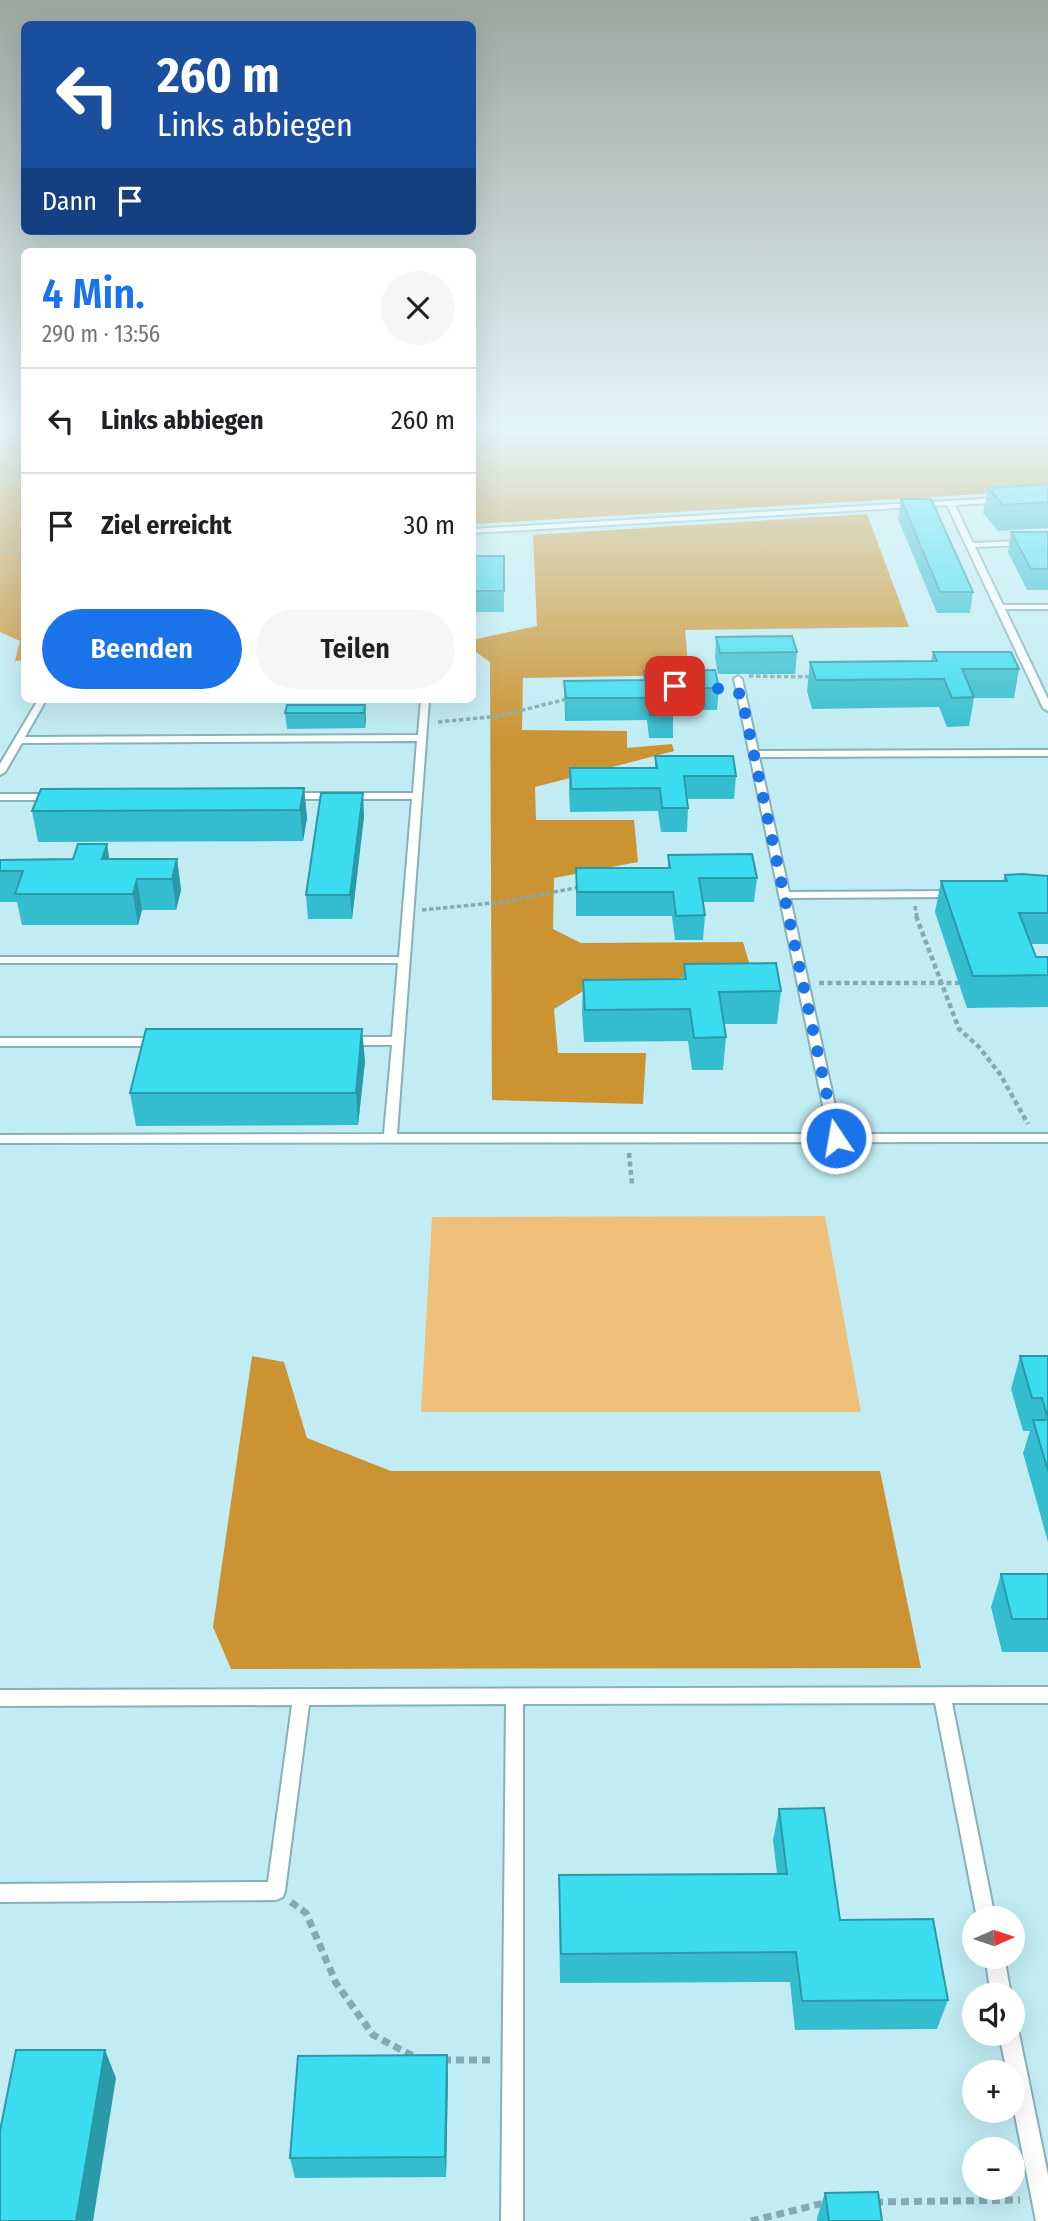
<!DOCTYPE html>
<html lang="de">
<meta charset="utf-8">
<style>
body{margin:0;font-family:"Fira Sans Condensed",sans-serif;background:#f6f6f6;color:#202124;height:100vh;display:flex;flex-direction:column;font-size:26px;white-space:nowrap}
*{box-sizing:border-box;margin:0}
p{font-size:23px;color:#757577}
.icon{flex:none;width:38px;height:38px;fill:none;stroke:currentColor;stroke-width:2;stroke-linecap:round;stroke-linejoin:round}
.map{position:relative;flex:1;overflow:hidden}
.drawer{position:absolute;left:21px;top:248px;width:455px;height:455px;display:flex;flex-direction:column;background:#fff;border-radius:10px;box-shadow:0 7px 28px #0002}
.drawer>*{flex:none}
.top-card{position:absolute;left:21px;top:21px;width:455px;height:214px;border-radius:10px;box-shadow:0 7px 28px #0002;background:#1a4fa0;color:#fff;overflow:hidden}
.needle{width:46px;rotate:87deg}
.buttons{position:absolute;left:962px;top:1906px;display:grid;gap:14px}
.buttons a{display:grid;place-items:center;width:63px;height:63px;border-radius:50%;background:#fff;box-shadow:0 7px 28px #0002;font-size:35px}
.pin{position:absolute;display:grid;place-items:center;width:60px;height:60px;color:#fff;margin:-30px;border-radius:14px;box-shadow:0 4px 10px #0006}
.me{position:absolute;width:77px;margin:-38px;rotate:348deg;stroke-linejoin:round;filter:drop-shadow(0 0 5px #0008)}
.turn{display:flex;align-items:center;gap:24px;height:147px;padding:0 21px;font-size:32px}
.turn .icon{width:91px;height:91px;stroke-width:2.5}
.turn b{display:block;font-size:49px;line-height:60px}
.then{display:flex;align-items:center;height:66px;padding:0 21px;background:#0003;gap:14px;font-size:26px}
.round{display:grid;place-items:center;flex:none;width:74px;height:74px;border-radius:37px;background:#f6f6f6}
.overview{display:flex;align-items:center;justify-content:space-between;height:119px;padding:0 21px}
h1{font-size:42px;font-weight:600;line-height:52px;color:#1a73e8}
.action{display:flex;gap:14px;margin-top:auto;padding:14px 21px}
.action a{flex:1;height:80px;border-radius:42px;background:#1a73e8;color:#fff;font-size:28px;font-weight:600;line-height:80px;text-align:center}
.action a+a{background:#f6f6f6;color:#202124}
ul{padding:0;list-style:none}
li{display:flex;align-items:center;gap:21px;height:105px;padding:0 21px;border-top:2px solid #e0e0e0}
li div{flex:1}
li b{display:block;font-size:26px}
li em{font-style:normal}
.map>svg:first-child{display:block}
.green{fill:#eec079}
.forest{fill:#cb9331}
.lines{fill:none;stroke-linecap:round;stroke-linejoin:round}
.lane-casing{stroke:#87b1b7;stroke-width:4}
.path-far3{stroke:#86a9ae;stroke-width:2.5;stroke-dasharray:3.5 2;stroke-linecap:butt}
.path-far2{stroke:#86a9ae;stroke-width:3.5;stroke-dasharray:4.5 2.5;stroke-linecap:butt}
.path-far1{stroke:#86a9ae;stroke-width:4.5;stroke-dasharray:5 3.5;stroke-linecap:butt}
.path{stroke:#86a9ae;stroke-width:7;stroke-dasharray:8 5;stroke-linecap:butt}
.lane{fill:#fff;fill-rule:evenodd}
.wall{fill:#34bdce}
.shaded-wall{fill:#2a9aa8}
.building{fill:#3cdcf0;stroke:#2a9aa8;stroke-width:2}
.route{stroke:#1a73e8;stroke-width:12;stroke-dasharray:0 21.6}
</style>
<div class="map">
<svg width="1048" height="2221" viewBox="0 0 1048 2221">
<rect width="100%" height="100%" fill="#c1ecf3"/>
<path class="green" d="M825,1216L861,1412H421L432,1217Z"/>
<g class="forest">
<path d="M0,429H24V660L15,661L20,641L0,632Z"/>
<path d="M473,429H1048V490L473,524Z"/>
<path d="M867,514L909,627L685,630L689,675L523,678L522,730L627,731V748L672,744L674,751L535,787L536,820H634L638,862L554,878L553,929L581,943L743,942L751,969L585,990L554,1009L558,1053H646L643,1104L492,1100L490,662L473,650L472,640L537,626L533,535Z"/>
<path d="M252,1356L284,1362L307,1438L391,1471H880L921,1668L231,1669L213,1627Z"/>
</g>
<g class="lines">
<g class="lane-casing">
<g id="lane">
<path d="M1000,498H1003V502L955,505L973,543L1048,540V544L975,547L1003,605H1048V609H1005L1048,699V711L1043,708L947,505L472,533V529Z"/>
<path d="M738,676L742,679L758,751L1048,750V756L759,757L789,892L953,891L958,894L953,897L790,898L841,1134H1048V1142L0,1143V1135L384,1134L392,1045H346L340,1041L346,1037H392L398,963H0V957H399L412,799H291L286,796L291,793H413L417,741L22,743L5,772L0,775V764L38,700H46L25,737L418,735L421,700H429L397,1134H829L734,679Z"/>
<path d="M0,794H52L57,797L52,800H0Z"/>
<path d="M0,1038H160L166,1042L160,1046H0Z"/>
<path d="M1048,1687V1703H952L995,1918H977L935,1703L523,1704V2221H501L506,1704L309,1705L285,1891L283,1897L276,1900L0,1902V1884L268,1882L292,1705L0,1706V1690Z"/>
<path d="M985,1956H1004L1011,1995H991Z"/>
<path d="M1013,2026L1016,2027L1019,2034L1048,2175V2221H1036L1013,2105V2072H1007L999,2034H1013Z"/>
</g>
</g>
<g class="path-far3">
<path d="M0,488L24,464"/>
<path d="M0,551L24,549"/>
</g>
<g class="path-far2">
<path d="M749,676L814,677"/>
<path d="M438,722L499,716L567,699"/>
<path d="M915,906L917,918"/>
<path d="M422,910L503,902L580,887"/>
</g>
<g class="path-far1">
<path d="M916,916L959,1029L979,1047L1000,1074L1028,1124"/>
<path d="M819,983H959"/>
<path d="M629,1153L632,1185"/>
</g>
<g class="path">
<path d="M291,1902L306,1913L336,1983L373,2035L417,2058"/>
<path d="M443,2060H494"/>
<path d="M875,2202L1020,2200"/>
<path d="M751,2221L824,2203"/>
</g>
<use href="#lane" class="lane"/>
</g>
<g class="wall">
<path d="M1048,484V528L998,531L983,513L988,488Z"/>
<path d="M901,499L973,592L970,613H937L898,519Z"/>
<path d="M1011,532H1048V590H1027L1008,552Z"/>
<rect x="472" y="556" width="32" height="56"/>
<path d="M716,637L797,652L795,674H718L715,658Z"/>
<path d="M933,652L1019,669L1014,698H974L969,726L947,727L939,707L812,709L807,691L810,662L931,661Z"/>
<path d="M644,671L719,688L717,710H673V738H649L647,720L565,721L564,681L644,680Z"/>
<path d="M172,700H197L196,703H173Z"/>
<path d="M365,705L366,720L365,728L287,729L285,713Z"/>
<path d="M655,756L736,776L734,799H687L688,808L687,832H661L658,811L570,812L569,791L570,768H655Z"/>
<path d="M304,788L307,818L303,841L38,842L32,811Z"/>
<path d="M364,816L352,919H308L306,895Z"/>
<path d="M107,844L109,859H177L181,890L176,910H142L138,925H22L17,902H0V860L73,859Z"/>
<path d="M668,855L757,878L754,902H703L705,915L703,940H675L672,916H576V868H668Z"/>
<path d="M1005,875L1048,876V944H1031L1036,957H1048V1007L967,1008L935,912L941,881H1003Z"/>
<path d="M684,964L781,991L777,1024H724L726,1037L723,1070H692L688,1041L584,1042L582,1012L583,980L683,979Z"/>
<path d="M365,1061L358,1125L136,1126L130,1093Z"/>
<path d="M1020,1356H1048V1542L1023,1453L1030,1431H1023L1011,1389Z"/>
<path d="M1001,1574H1048V1652H1002L991,1607Z"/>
<path d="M779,1809L840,1920L948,2000L937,2029L795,2030L790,1982L560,1983L559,1906V1875L777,1874L773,1840Z"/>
<path d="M447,2055L448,2077L446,2177L295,2178L290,2158Z"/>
<path d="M825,2193L882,2221H817V2218Z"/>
</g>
<g class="shaded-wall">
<path d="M365,705L366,720L365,728L364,713Z"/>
<path d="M304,788L307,818L303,841L300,810Z"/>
<path d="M363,793L364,816L352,919L350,895Z"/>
<path d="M107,844L112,875L102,859Z"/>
<path d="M177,859L181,890L176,910L172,879Z"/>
<path d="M137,879L142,910L138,925L133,894Z"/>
<path d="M362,1029L365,1061L358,1125L356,1093Z"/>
<path d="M105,2050L116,2078L93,2221H76Z"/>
<path d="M447,2055L448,2077L446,2177L445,2157Z"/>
</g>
<g class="building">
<path d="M1048,484V502L1003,505L988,488Z"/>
<path d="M901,499H931L973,592H940Z"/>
<path d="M1011,532H1048V569H1031Z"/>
<rect x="472" y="556" width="32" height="35"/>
<path d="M792,636L797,652L720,653L716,637Z"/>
<path d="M933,652H1011L1019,669H962L974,697L952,698L944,679L816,680L810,662L937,661Z"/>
<path d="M715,670L719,688H670L674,715H650L648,698H566L564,681L645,680L644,671Z"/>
<path d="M287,705H365L364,713H285Z"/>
<path d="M655,756H733L736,776H684L688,808H662L660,788L571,789L570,768H657Z"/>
<path d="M304,788L300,810L32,811L41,789Z"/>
<path d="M321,793H363L350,895H306Z"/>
<path d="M78,844H107L102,859H177L172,879H137L133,894H15L23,871H0V860L73,859Z"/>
<path d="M752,854L757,878H699L705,915L676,916L673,892H577L576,868H670L668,855Z"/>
<path d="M1022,874L1048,876V913H1019L1036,957H1048V975L973,976L941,881H1007L1005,875Z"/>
<path d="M776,963L781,991L719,992L726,1037L694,1038L690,1009L585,1010L583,980L686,979L684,964Z"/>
<path d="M146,1029H362L356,1093H130Z"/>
<path d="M1020,1356H1048V1419L1042,1398H1032Z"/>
<path d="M1033,1420H1048V1471Z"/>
<path d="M1001,1574H1048V1619H1012Z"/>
<path d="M824,1808L840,1920L933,1919L948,2000L802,2001L796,1952L561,1954L559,1875L787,1874L779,1809Z"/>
<path d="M16,2050H105L76,2221H0V2131Z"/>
<path d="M447,2055L445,2157L290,2158L298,2056Z"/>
<path d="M878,2192L882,2221H829L825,2193Z"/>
</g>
<linearGradient id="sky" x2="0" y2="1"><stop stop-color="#9ca79f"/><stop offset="0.58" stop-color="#e3f6fa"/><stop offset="1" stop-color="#e3f6fa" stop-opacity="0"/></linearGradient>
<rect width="1048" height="740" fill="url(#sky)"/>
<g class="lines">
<path class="route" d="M675,686L716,688L741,694L836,1138"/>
</g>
</svg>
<div class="buttons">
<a><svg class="needle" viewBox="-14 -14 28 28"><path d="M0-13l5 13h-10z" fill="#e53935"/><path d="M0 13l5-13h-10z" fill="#757577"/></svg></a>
<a><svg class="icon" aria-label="sound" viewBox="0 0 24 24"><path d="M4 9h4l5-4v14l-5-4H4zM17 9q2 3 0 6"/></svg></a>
<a>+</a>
<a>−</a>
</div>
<div class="pin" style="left:675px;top:686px;background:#d93025"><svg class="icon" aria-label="arrive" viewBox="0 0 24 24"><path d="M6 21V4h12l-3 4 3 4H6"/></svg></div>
<svg class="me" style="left:836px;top:1138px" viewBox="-20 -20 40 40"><circle r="17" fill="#1a73e8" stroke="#fff" stroke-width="3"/><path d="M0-11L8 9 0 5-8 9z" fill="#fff"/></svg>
<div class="top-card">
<div class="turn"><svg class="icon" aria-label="left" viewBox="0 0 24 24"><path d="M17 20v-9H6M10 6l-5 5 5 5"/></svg><div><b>260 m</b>Links abbiegen</div></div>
<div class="then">Dann<svg class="icon" aria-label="arrive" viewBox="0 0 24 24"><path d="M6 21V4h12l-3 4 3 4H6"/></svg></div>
</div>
<section class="drawer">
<div class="overview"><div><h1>4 Min.</h1><p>290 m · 13:56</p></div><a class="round"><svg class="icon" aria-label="close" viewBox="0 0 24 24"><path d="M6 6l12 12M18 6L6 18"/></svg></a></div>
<ul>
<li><svg class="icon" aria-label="left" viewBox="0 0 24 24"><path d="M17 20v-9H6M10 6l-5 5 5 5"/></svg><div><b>Links abbiegen</b></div><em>260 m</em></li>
<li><svg class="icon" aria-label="arrive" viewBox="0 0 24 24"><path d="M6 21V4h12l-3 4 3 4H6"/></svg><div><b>Ziel erreicht</b></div><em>30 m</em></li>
</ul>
<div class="action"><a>Beenden</a><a>Teilen</a></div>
</section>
</div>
